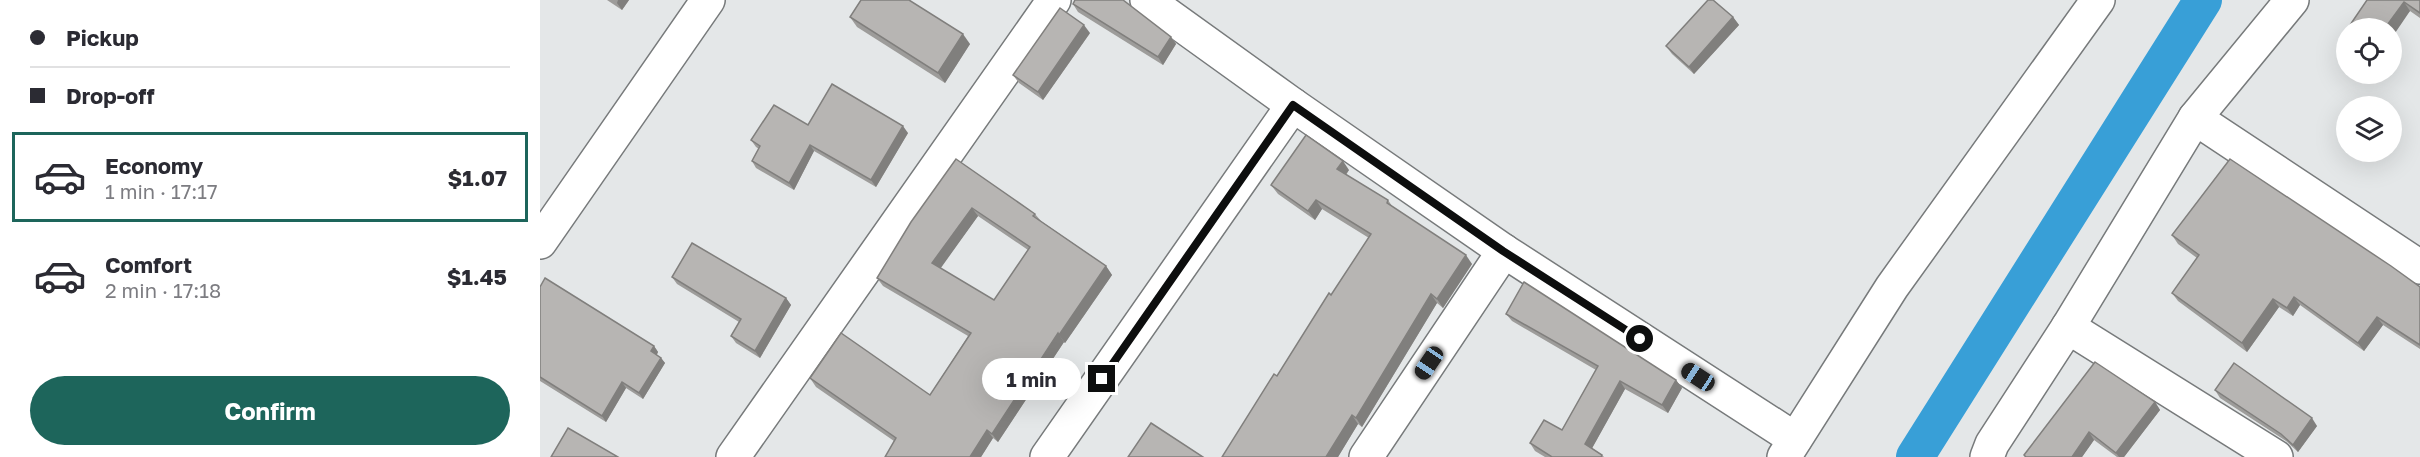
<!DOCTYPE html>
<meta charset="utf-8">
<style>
:root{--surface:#fff;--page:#f2f2f3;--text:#2b2b33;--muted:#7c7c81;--line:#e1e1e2;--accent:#1d655b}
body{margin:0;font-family:"Golos Text",sans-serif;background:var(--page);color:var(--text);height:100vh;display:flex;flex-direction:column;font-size:22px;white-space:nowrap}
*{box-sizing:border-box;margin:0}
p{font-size:20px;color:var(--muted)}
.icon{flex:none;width:33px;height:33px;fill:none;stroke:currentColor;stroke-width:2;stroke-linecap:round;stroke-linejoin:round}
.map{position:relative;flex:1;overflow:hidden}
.drawer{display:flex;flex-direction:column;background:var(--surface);width:540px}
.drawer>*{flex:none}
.top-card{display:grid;align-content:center;height:132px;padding:0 30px;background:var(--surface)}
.buttons{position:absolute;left:1796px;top:18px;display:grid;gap:12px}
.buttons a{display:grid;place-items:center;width:66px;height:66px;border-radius:50%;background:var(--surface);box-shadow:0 6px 24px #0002;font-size:30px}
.end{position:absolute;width:27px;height:27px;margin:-14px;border:8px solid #0d0e0e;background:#fff;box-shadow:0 0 0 3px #fff}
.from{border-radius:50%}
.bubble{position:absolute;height:42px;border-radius:21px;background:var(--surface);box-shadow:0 6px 24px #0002;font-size:20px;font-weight:700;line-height:42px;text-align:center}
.car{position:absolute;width:18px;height:36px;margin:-18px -9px;border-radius:8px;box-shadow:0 0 4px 2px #0007;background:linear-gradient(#222 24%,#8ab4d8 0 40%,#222 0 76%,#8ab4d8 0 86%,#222 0)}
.top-card b{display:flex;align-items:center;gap:21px;height:57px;font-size:22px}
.top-card b+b{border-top:2px solid var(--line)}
.top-card i{width:15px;height:15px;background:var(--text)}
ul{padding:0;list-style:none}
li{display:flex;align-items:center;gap:18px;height:90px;margin:0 12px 9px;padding:0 18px;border:3px solid transparent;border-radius:0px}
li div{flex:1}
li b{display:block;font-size:22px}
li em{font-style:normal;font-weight:700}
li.current{border-color:var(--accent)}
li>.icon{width:54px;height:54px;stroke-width:1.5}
.cta{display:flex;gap:12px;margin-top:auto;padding:12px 30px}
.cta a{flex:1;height:69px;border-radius:36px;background:var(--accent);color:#fff;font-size:24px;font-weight:700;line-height:69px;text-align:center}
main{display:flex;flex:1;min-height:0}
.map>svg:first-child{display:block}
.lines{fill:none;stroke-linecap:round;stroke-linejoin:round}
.canal{stroke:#389fd7;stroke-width:38}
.minor-casing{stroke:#777a7b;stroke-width:36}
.tertiary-casing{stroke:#777a7b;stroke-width:36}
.minor{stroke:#fff;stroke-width:33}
.tertiary{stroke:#fff;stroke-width:33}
.wall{fill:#9d9c9a;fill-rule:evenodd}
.shaded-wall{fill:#807f7d}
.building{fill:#b7b5b3;stroke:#807f7d;stroke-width:1.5;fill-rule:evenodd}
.route{stroke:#0d0e0e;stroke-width:8}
</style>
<main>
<section class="drawer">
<div class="top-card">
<b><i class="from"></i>Pickup</b>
<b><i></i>Drop-off</b>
</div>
<ul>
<li class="current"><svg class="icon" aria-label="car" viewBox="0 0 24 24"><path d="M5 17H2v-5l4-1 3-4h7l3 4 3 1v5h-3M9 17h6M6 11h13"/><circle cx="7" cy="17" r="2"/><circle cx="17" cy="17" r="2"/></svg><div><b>Economy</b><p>1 min · 17:17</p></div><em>$1.07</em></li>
<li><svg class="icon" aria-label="car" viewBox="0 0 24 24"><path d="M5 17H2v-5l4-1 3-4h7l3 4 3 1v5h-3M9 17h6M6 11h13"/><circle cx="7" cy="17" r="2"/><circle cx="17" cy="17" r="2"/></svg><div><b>Comfort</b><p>2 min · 17:18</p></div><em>$1.45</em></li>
</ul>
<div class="cta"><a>Confirm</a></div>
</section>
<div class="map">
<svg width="1880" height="457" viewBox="0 0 1880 457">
<rect width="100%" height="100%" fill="#e4e7e8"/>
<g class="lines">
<polyline class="canal" points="1375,457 1663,0"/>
<defs>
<g id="minor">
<polyline points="607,0 753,105 964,251 1255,439"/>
<polyline points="1655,118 1880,267"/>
<polyline points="0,242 168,0"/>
<polyline points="1528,327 1736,457"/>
<polyline points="193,457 514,0"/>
<polyline points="507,457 753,105"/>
<polyline points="826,457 964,251"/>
<polyline points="1447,457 1452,444 1528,327 1655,118 1752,0"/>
</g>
<polyline id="tertiary" points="1244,457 1352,287 1558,0"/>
</defs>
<use href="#minor" class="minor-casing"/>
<use href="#tertiary" class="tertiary-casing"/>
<use href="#minor" class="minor"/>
<use href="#tertiary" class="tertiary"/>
</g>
<g class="wall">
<polygon points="67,0 89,0 82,10"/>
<polygon points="1827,0 1880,0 1880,18 1870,11 1851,28 1812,28 1810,25"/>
<polygon points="533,4 631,37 636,44 623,65 538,12"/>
<polygon points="310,17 430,44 405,83 317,27"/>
<polygon points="1193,17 1199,25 1154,74 1132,54 1126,46"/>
<polygon points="550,33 503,100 479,83 473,75"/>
<polygon points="268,125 368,133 336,187 274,151 254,190 216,168 212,161 219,149 216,147 211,140"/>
<path d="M 416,159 L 495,214 L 501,221 L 566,266 L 572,275 L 525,343 L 524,342 L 458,442 L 453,438 L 441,457 L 345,457 L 354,441 L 276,387 L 270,378 L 390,395 L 428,336 L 343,286 L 337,278 ZM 438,216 L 488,250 L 454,300 L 400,268 Z"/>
<polygon points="809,170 806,175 848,200 852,206 932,264 903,308 897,303 822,427 818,424 798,457 682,457 737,376 829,238 782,209 775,220 738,194 731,185"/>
<polygon points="1632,235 1880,287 1880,349 1843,325 1824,351 1760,305 1753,316 1739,307 1707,352 1638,301 1632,293 1657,258 1638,244"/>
<polygon points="132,277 246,298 251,305 220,358 196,343 191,336 199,322 137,284"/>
<polygon points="0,287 114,346 118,352 117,355 121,358 125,363 103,399 86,388 66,422 0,381"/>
<polygon points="966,314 1136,380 1142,388 1128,413 1085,389 1052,448 1062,455 1064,457 1005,457 995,451 990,443 1022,430 1056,370 972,321"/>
<polygon points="1675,390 1777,426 1758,452 1746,441 1680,398"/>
<polygon points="1615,402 1620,410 1584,457 1577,457 1554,440 1542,457 1485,457 1484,455"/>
</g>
<g class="shaded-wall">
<polygon points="78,0 89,0 82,10 77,3"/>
<polygon points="1864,2 1870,11 1851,39 1851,28 1845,28"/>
<polygon points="1193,17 1199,25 1154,74 1149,67"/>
<polygon points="544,25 550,33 503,100 498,92"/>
<polygon points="423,34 430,44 405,83 398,73"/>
<polygon points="631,37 636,44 623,65 618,57"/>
<polygon points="363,126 368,133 336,187 331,180"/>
<polygon points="270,145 274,151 254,190 249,183"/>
<polygon points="803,161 809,170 803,178 797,169"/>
<polygon points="776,200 782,209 775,220 768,211"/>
<polygon points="432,208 438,216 398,272 392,263"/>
<polygon points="926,255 932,264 903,308 897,299"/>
<polygon points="566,266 572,275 525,343 519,335"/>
<polygon points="891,294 897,303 822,427 816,418"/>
<polygon points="1754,297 1760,305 1753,316 1747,308"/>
<polygon points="246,298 251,305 220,358 215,351"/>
<polygon points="1733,299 1739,307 1707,352 1702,343"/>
<polygon points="1837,317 1843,325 1824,351 1818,343"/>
<polygon points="518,333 524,342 458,442 452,434"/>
<polygon points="114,346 118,352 115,357 111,351"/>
<polygon points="121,358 125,363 103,399 99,393"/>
<polygon points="1136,380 1142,388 1128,413 1122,405"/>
<polygon points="1080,381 1085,389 1050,452 1045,444"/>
<polygon points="82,382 86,388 66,422 62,416"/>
<polygon points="1615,402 1620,410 1584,457 1579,457 1576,453"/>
<polygon points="812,415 818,424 798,457 786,457"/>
<polygon points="1772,418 1777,426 1758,452 1753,445"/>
<polygon points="447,430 453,438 441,457 430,457"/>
<polygon points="1549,432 1554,440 1542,457 1532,457"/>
</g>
<g class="building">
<polygon points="321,0 369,0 423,34 398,73 310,17"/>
<polygon points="535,0 583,0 631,37 618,57 533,4"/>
<polygon points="1168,0 1173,0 1193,17 1149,67 1126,46"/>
<polygon points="1827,0 1880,0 1880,13 1864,2 1845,28 1815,28 1810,25"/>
<polygon points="520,8 544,25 498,92 473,75"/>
<polygon points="292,84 363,126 331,180 270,145 249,183 212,161 220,146 211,140 234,105 268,125"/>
<polygon points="766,135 803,161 797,169 848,200 847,203 926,255 897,299 891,294 816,418 812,415 786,457 682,457 734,374 737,376 789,293 791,295 831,234 776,200 768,211 731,185"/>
<path d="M 416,159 L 495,214 L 493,216 L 566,266 L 519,335 L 518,333 L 452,434 L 447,430 L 430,457 L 345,457 L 356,438 L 270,378 L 301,333 L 390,395 L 431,333 L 337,278 L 371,222 ZM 432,208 L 490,247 L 454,300 L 392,263 Z"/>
<polygon points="1690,159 1851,266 1880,287 1880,345 1837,317 1818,343 1754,297 1747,308 1733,299 1702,343 1632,293 1659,255 1632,235"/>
<polygon points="152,243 246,298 215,351 191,336 201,319 132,277"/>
<polygon points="5,278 114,346 111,351 121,358 99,393 82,382 62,416 0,377 0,287"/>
<polygon points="984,282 1136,380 1122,405 1080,381 1045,444 1062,455 1061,457 1012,457 990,443 1004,420 1022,430 1058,366 966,314"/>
<polygon points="1555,362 1615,402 1576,453 1549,432 1532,457 1486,457 1484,455"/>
<polygon points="1694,363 1772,418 1753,445 1741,434 1675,390"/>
<polygon points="611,423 663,457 588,457"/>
<polygon points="28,428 78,457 11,457"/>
</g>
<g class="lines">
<polyline class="route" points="562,379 753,105 963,251 1100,339"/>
</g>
</svg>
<div class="buttons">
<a><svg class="icon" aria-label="locate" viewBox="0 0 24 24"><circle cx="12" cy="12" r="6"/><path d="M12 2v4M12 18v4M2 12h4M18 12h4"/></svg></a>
<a><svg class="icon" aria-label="layers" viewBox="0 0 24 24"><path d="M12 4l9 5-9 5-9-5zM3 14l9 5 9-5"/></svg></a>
</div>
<i class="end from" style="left:1100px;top:339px"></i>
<i class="end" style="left:562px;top:379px"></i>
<div class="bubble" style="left:442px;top:358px;width:99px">1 min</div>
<i class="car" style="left:889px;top:363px;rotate:214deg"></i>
<i class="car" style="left:1158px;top:377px;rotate:303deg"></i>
</div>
</main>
